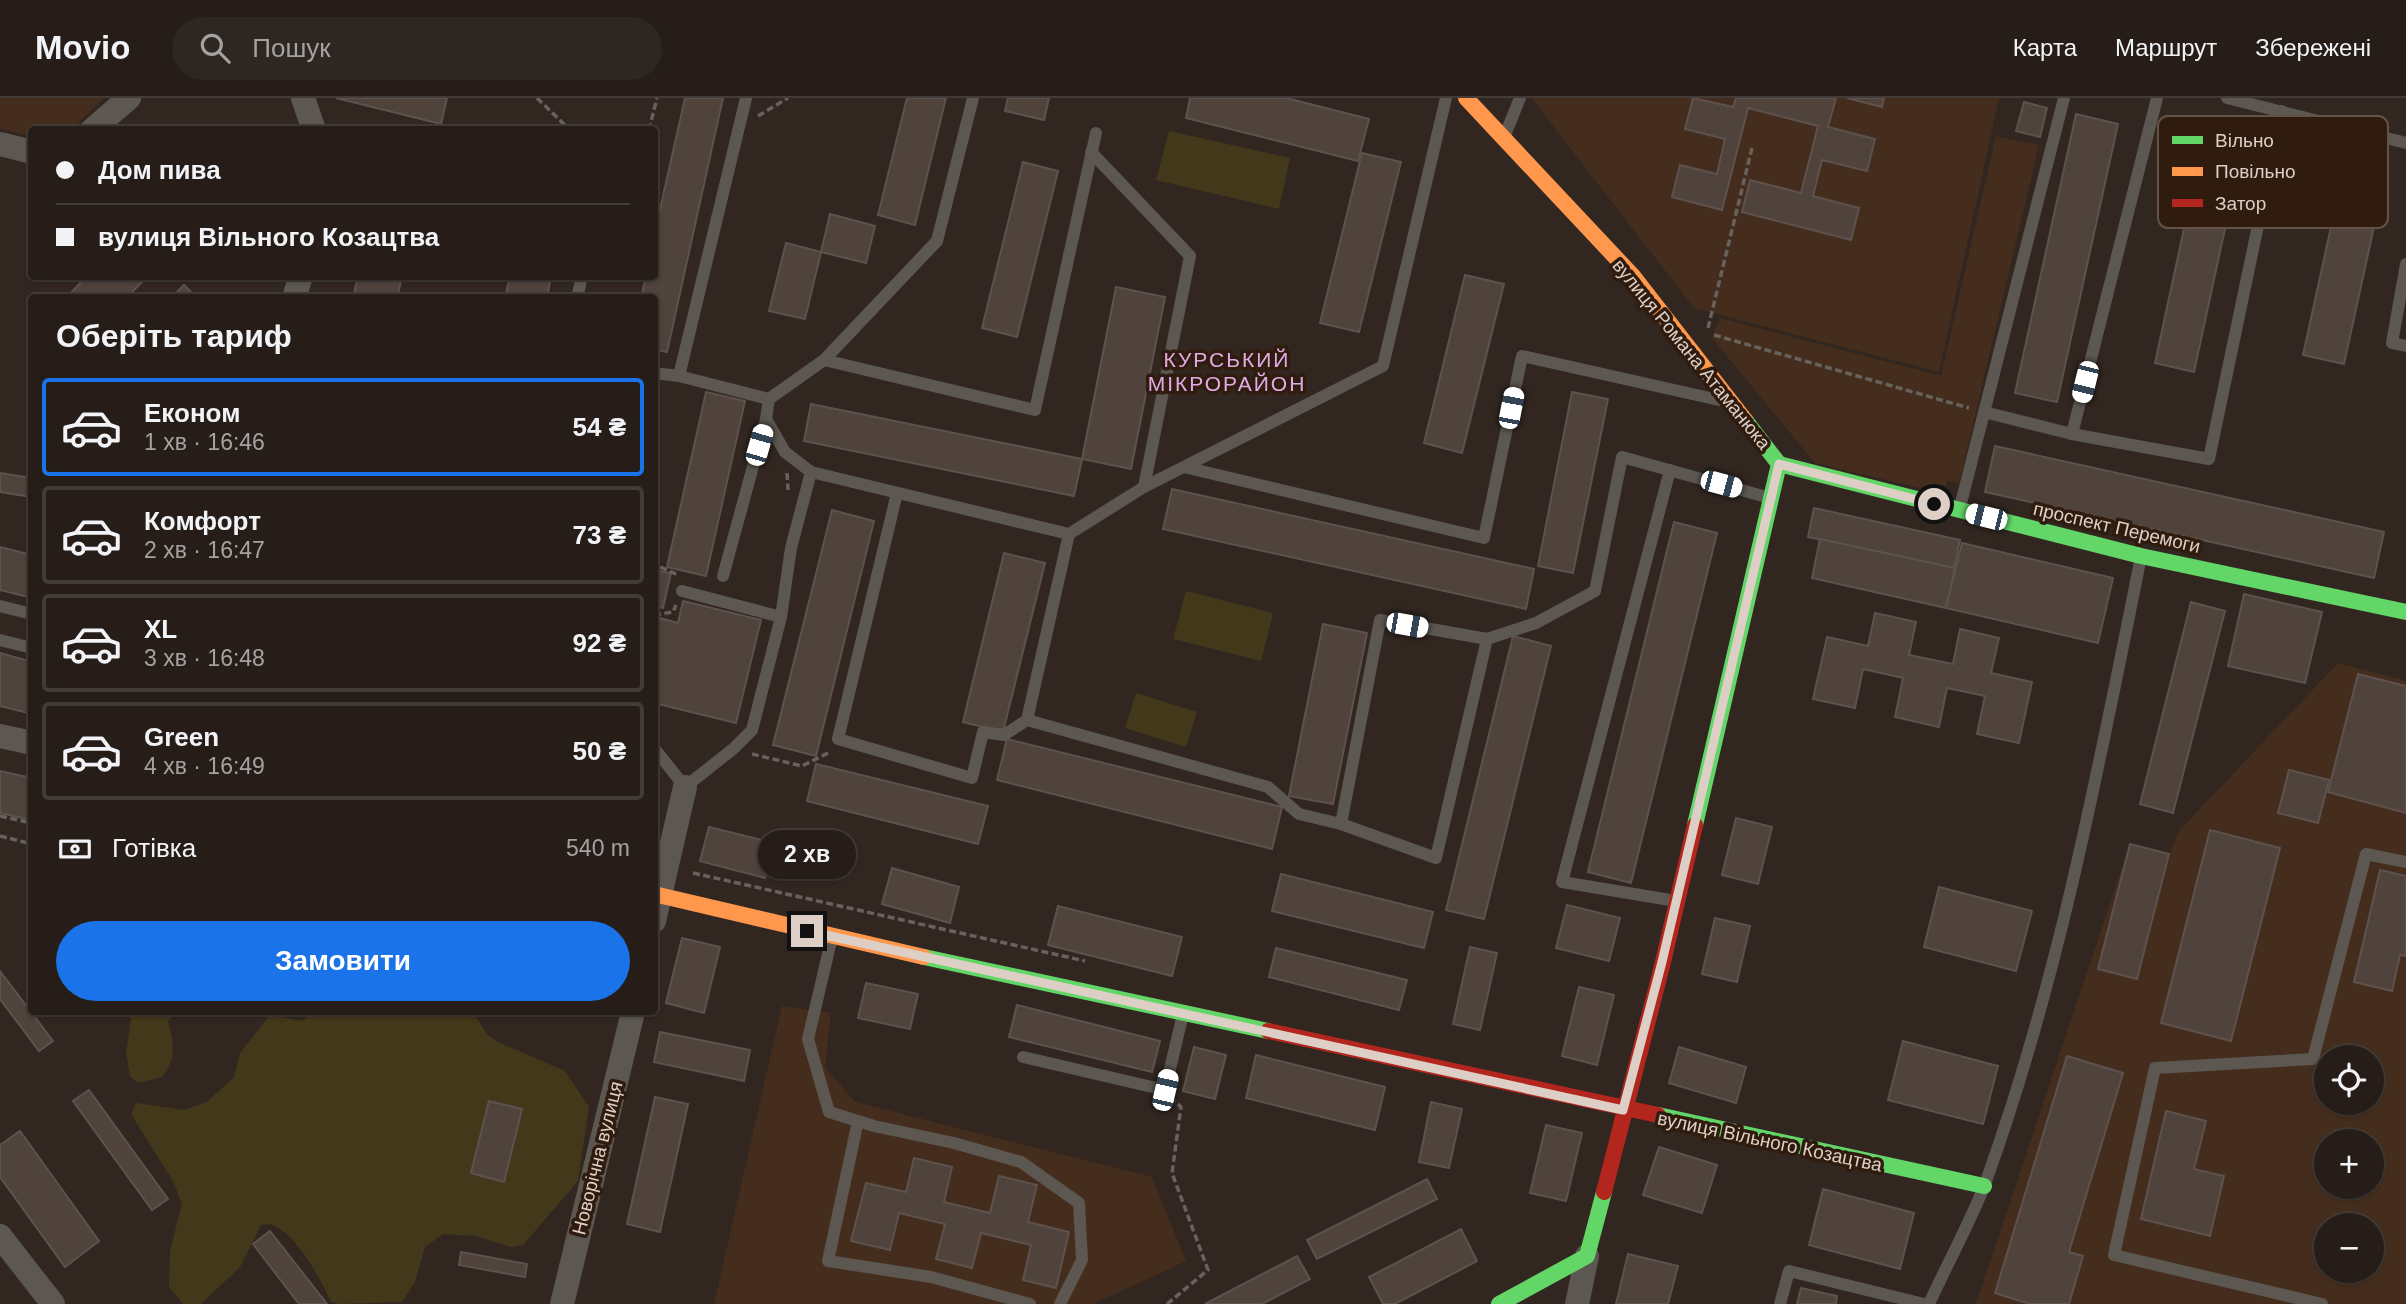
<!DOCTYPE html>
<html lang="uk">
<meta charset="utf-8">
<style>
:root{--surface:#261d18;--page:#2e2621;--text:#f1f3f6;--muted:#a4a2a2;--line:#423b37;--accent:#1a73e8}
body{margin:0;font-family:Helvetica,sans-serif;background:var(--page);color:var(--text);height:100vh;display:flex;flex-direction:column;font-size:26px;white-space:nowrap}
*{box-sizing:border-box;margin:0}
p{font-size:23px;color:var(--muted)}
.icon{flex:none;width:38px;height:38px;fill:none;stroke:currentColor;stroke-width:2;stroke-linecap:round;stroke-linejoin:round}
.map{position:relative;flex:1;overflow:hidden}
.panel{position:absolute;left:28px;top:196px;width:630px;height:721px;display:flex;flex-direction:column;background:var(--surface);border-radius:7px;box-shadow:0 2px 5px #0004,0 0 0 2px var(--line)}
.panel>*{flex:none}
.hud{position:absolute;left:28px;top:28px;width:630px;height:154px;border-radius:7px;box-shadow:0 2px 5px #0004,0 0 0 2px var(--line);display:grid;align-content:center;height:154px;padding:0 28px;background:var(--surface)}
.buttons{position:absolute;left:2314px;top:947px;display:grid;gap:14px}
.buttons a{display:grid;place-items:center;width:70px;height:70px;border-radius:50%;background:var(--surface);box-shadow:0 2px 5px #0004,0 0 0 2px var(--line);font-size:35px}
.end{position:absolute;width:32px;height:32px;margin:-16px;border:9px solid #ddcfc6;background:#111;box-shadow:0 0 0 4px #111}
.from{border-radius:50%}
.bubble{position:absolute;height:49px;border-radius:24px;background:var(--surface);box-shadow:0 2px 5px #0004,0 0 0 2px var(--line);font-size:23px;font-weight:700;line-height:49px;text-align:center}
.car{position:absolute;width:21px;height:42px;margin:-21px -10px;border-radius:9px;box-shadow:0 0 5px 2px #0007;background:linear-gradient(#fff 24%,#345 0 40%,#fff 0 76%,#345 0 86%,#fff 0)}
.hud b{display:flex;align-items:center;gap:24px;height:66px;font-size:26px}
.hud b+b{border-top:2px solid var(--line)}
.hud i{width:18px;height:18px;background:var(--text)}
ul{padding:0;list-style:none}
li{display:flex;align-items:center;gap:21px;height:98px;margin:0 14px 10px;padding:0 14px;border:4px solid var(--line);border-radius:7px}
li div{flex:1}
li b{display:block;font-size:26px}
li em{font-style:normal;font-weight:700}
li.selected{border-color:var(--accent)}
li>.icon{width:63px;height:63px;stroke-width:1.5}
h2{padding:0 28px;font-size:32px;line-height:84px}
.pay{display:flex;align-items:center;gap:18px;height:77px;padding:0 28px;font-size:26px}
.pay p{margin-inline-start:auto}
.button{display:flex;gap:14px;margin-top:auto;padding:14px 28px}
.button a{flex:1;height:80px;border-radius:42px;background:var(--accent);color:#fff;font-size:28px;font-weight:700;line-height:80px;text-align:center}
header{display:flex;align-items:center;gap:42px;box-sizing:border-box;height:98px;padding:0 35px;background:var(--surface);border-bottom:2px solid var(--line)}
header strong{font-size:33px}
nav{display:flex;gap:38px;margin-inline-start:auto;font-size:24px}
.search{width:490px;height:63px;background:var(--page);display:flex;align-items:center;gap:18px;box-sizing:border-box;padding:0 24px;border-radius:38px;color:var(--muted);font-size:26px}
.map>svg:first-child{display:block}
.built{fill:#452d1d;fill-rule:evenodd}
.green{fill:#44381a}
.building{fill:#4f433c;stroke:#5d524e;stroke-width:2}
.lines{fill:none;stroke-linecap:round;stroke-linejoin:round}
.path{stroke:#68625c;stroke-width:3.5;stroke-dasharray:7 3.5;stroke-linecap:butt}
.lane{stroke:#5c5751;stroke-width:12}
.street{stroke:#5c5751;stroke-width:24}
.fast{stroke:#63d668;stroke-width:16}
.slow{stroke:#ff974d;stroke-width:16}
.jam{stroke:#b3261e;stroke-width:16}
.route{stroke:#ddcfc6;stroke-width:9}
.labels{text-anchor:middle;stroke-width:7;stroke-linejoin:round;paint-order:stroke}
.street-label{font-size:19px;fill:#ddcfc6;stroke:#301c0f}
.neighbourhood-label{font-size:21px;letter-spacing:2px;fill:#e0abe5;stroke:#301c0f}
.key{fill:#301c0f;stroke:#645246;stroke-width:2}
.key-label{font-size:19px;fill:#ddcfc6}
</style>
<header>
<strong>Movio</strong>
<div class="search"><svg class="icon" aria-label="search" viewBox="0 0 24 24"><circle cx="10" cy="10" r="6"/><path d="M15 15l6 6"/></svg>Пошук</div>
<nav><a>Карта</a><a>Маршрут</a><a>Збережені</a></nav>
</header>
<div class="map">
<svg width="2406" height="1206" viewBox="0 0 2406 1206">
<rect width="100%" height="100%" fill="#322720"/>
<g class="built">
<polygon points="0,0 104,0 72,31 32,32 31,39 0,30"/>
<polygon points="1534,0 1999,0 1939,274 1694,210 1533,2"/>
<polygon points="1996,38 2039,47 1959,385 1947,383 1945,396 1815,365 1712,240 1720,220 1941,278"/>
<path d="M 2338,565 L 2406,583 L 2406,1206 L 1976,1206 L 2130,746 L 2169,756 L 2180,732 ZM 2326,959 L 2371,959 L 2371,1004 L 2326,1004 ZM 2326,1043 L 2371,1043 L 2371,1088 L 2326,1088 ZM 2326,1127 L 2371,1127 L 2371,1172 L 2326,1172 Z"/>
<polygon points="782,908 831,915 825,969 855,1004 1152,1079 1186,1163 1093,1206 714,1206"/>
</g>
<g class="green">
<polygon points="1169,33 1290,60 1279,111 1156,82"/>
<polygon points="1186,493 1273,515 1261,563 1173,541"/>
<polygon points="1136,595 1197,614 1186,649 1125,630"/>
<path d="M 132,914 L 174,914 L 168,924 C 174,946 177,960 162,979 L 138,985 L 130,978 L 126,954 Z"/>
<path d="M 315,914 L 468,914 L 473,915 L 487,936 L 498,944 L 565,973 L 589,1009 L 578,1083 L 523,1147 L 511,1149 L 476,1138 L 443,1136 L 425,1149 L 415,1184 L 402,1204 L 339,1206 L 331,1204 C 321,1182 296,1135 272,1127 C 269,1126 265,1127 261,1127 L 240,1169 L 201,1206 L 183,1206 L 169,1189 L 170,1153 L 182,1106 L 173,1083 L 131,1016 L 136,1005 L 184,1012 L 207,1004 L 234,979 L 240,955 L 270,917 L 302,923 Z"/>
</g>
<g class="building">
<polygon points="336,0 447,0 441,26"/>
<polygon points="685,0 723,0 667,254 654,251 654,200 641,200 646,178 654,178 654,138"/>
<polygon points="907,0 946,0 915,127 878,117"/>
<polygon points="1008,0 1049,0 1044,22 1005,13"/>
<polygon points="1190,0 1286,0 1369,21 1358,63 1186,20"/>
<polygon points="1693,0 1733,9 1736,0 1836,0 1828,29 1875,41 1867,73 1822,62 1813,98 1859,110 1851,142 1742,114 1750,82 1801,95 1818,28 1748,10 1722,112 1672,99 1680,67 1717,76 1725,41 1685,31"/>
<polygon points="1847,0 1884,0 1882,9"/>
<polygon points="2024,4 2047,10 2040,39 2016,33"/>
<polygon points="2076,16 2118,26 2057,304 2015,295"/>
<polygon points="2203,43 2242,52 2194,274 2155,265"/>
<polygon points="1362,55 1401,64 1359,234 1320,225"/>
<polygon points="1023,64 1058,73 1017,239 982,230"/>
<polygon points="2343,74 2384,83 2344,266 2303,257"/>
<polygon points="830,116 875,128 866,165 821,154"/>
<polygon points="786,145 821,154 805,221 769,213"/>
<polygon points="1465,177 1504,186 1462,355 1424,345"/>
<polygon points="87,178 136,178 142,184 126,200 66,200"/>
<polygon points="358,178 402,178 397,200 353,200"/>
<polygon points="510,178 551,178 547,200 505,200"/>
<polygon points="184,187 197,200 171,200"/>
<polygon points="1116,189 1165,199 1131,371 1082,361"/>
<polygon points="706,294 745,303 706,478 667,469"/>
<polygon points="1572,294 1608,301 1573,475 1538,468"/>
<polygon points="811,306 1082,361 1074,398 804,343"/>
<polygon points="1995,348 2384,434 2374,480 1985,394"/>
<polygon points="0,375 32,380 32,399 0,394"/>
<polygon points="1172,391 1534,471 1526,511 1163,431"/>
<polygon points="1814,410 1960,442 1954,470 1808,439"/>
<polygon points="832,412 874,423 816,658 773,647"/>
<polygon points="1674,424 1717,435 1631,785 1588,774"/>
<polygon points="1820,441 1955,470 1946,510 1812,480"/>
<polygon points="1962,445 2113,480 2098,545 1946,510"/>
<polygon points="0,449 32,457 32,500 0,492"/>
<polygon points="1004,455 1045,465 1003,634 963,624"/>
<polygon points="654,472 671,475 663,510 654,508"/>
<polygon points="2244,496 2322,514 2305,585 2228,568"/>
<polygon points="683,503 761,522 736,625 654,605 654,544 660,520 678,525"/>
<polygon points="2191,504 2225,513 2173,715 2140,706"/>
<polygon points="1875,515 1916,524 1909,557 1953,566 1960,531 1999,540 1991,575 2032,584 2019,645 1977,636 1985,598 1947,590 1939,629 1895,619 1903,580 1863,571 1855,610 1813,601 1827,539 1868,548"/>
<polygon points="1323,526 1367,535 1333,706 1289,698"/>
<polygon points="1513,538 1551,548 1484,821 1446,812"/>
<polygon points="0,555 32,564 32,616 0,608"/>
<polygon points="2358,576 2406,588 2406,715 2328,694"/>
<polygon points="1007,641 1282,709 1272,751 997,682"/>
<polygon points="816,666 988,708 978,746 807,703"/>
<polygon points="2289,672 2329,682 2318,725 2278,715"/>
<polygon points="0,673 32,680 32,722 0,715"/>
<polygon points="1736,720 1772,729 1758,786 1722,777"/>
<polygon points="709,729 774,745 765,780 700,763"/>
<polygon points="2210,732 2280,750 2231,943 2161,925"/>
<polygon points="2130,746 2169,756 2137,881 2098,871"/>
<polygon points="892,770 959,789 950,825 882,806"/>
<polygon points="2380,772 2406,778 2406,858 2400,857 2392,893 2354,884"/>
<polygon points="1281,776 1433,814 1424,850 1272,813"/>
<polygon points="1939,789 2032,813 2016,873 1924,849"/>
<polygon points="1567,807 1620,820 1609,863 1556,850"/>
<polygon points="1058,808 1182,839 1172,878 1048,847"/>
<polygon points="1715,820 1750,828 1737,884 1702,876"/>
<polygon points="682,840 720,849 704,915 666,905"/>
<polygon points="1470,849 1497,855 1480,932 1453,926"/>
<polygon points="1276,850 1407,882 1399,912 1269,879"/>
<polygon points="0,873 53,943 39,953 0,901"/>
<polygon points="866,885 918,896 910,931 858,920"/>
<polygon points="1579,889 1614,897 1597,967 1562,958"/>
<polygon points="1017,907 1160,943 1152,974 1009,939"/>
<polygon points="660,934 750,952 744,983 654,964"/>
<polygon points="1903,943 1998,968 1983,1026 1888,1002"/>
<polygon points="1194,949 1226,957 1215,1001 1183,993"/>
<polygon points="1679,949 1746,969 1736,1005 1669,985"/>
<polygon points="1256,957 1385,989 1375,1032 1246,1000"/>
<polygon points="2067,958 2123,975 2069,1154 2083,1158 2069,1206 2030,1206 1995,1195"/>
<polygon points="89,992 168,1101 152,1112 73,1003"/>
<polygon points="655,999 688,1006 660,1134 627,1126"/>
<polygon points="489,1003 522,1011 504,1084 471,1075"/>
<polygon points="1431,1004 1462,1011 1449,1070 1419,1064"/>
<polygon points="2166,1013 2206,1023 2194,1071 2224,1078 2210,1138 2141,1121"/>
<polygon points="1546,1027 1582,1035 1566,1103 1530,1095"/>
<polygon points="20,1033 99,1143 65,1169 0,1079 0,1047"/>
<polygon points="1659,1049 1717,1067 1702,1115 1643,1097"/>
<polygon points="914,1060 952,1069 944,1104 990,1115 999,1078 1037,1087 1028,1124 1069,1134 1056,1190 1023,1182 1031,1147 981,1135 972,1170 936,1161 945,1126 899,1115 890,1152 851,1143 866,1085 906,1094"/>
<polygon points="1427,1081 1437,1101 1317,1161 1307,1142"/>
<polygon points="1823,1091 1914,1115 1900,1171 1809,1147"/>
<polygon points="1461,1131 1477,1163 1395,1206 1383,1206 1369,1179"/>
<polygon points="270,1133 327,1206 299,1206 253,1146"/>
<polygon points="461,1154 527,1166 525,1179 459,1167"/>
<polygon points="1628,1156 1678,1168 1668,1206 1616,1206"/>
<polygon points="1297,1158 1310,1181 1262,1206 1205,1206"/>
<polygon points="1801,1190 1837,1198 1836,1206 1797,1206"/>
</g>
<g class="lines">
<g class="path">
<polyline points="537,0 570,32"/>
<polyline points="758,18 788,0"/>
<polyline points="649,32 657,0"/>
<polyline points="1708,230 1752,50"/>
<polyline points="1714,237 1969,310"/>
<polyline points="787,375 788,392"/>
<polyline points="654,461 658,468 678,477"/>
<polyline points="654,517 673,514 676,507"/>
<polyline points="752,656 802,668 830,654"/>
<polyline points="0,718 32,725"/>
<polyline points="0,738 32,746"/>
<polyline points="693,775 1085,863"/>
<polyline points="1167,1206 1208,1172 1172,1075 1181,1009 1175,1003"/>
</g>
<g class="lane">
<polyline points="2227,0 2406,45"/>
<polyline points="1505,37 1520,0"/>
<polyline points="2406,166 2392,245 2406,248"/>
<polyline points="577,200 582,178"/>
<polyline points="824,262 1035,312 1096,35"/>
<polyline points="654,275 679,278 769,301"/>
<polyline points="679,278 746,0"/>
<polyline points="1984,314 2072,336 2157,0"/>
<polyline points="2072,336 2209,361 2282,13"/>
<polyline points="1184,369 1484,440 1522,258 1719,302"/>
<polyline points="1670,372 1562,784 1676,803"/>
<polyline points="811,374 1069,436 1144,389 1190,158 1091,54"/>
<polyline points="1144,389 1383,268 1446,0"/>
<polyline points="897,395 838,641 972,680 983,634 1004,637 1027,622 1069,436"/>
<polyline points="1960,409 2064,0"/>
<polyline points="723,478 766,321"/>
<polyline points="682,493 781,519"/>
<polyline points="0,508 32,516"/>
<polyline points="0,542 32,550"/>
<polyline points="1027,622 1268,689 1299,716 1341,726 1380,522 1487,541 1536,525 1595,493 1622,359 1770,400"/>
<polyline points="654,650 685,689 733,651 752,632 781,519 791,450 811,374 785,354 766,321 769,301 824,262 937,143 973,0"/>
<polyline points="1341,726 1436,760 1487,541"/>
<polyline points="832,839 808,941 829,1014 874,1028 954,1045 1021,1064 1079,1105 1082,1162 1060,1206"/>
<polyline points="1023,959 1165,992 1183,916"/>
<polyline points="858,1023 828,1163 931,1179 1030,1206"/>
<polyline points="1780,1206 1789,1173 1924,1206"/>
<path d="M 1929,1206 C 1947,1166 1969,1127 1985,1086 C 2059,882 2098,671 2141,459"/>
<polyline points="2322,1206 2114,1157 2155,970 2313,961 2366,756 2406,764"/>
</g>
<g class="street">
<polyline points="303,0 314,32"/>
<polyline points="92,32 129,0"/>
<polyline points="0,46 32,54"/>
<polyline points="294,200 301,178"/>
<polyline points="0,638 32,645"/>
<polyline points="654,823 685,689"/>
<polyline points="0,1138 53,1206"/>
<polyline points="562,1206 633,914"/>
<polyline points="1577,1206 1587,1158"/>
</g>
<g class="fast">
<polyline points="1779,366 2141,458 2406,514"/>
<polyline points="1695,727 1779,366 1745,322"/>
<polyline points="924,859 1268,933"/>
<polyline points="1658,1017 1984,1088"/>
<polyline points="1499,1206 1587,1158 1604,1094"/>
</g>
<g class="slow">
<polyline points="1466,0 1633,178 1745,322"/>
<polyline points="654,796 924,859"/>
</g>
<g class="jam">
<polyline points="1268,933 1658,1017"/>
<polyline points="1604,1094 1663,864 1695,727"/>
</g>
</g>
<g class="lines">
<polyline class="route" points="807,833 1623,1012 1662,864 1779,366 1934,406"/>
</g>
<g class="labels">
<g class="street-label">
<text transform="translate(1692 256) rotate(51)" y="7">вулиця Романа Атаманюка</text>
<text transform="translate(2117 429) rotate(13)" y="7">проспект Перемоги</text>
<text transform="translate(1770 1043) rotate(12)" y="7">вулиця Вільного Козацтва</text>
<text transform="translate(597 1060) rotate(-76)" y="7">Новорічна вулиця</text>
</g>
<g class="neighbourhood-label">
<text x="1227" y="269">КУРСЬКИЙ<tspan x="1227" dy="24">МІКРОРАЙОН</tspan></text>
</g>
</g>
<rect x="2158" y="18" width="230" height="112" rx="10" class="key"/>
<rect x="2172" y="38" width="31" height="8" fill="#63d668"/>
<rect x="2172" y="69" width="31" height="9" fill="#ff974d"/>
<rect x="2172" y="101" width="31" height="8" fill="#b3261e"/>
<g class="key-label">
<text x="2215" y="49">Вільно</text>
<text x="2215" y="80">Повільно</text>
<text x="2215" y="112">Затор</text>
</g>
</svg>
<div class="buttons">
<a><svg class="icon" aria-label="locate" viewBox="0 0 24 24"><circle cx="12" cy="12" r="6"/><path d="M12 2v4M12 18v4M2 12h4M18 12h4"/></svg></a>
<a>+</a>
<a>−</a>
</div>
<i class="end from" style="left:1934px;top:406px"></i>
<i class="end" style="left:807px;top:833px"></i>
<div class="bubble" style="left:758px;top:732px;width:98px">2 хв</div>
<i class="car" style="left:2085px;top:284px;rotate:194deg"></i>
<i class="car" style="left:1511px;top:310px;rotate:11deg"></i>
<i class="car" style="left:759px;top:347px;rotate:16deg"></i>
<i class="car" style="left:1721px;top:386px;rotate:105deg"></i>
<i class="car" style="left:1986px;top:419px;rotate:284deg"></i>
<i class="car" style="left:1407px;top:527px;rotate:100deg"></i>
<i class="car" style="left:1165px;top:992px;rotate:13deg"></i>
<div class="hud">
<b><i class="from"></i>Дом пива</b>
<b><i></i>вулиця Вільного Козацтва</b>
</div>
<section class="panel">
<h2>Оберіть тариф</h2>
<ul>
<li class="selected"><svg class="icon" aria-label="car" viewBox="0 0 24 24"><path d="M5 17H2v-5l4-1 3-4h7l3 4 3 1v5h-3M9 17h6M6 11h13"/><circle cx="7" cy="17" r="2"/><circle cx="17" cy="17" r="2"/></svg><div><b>Економ</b><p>1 хв · 16:46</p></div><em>54 ₴</em></li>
<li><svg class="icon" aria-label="car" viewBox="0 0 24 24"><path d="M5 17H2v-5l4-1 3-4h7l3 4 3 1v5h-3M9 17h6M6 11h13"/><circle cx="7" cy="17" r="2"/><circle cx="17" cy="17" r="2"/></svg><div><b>Комфорт</b><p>2 хв · 16:47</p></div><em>73 ₴</em></li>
<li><svg class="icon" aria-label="car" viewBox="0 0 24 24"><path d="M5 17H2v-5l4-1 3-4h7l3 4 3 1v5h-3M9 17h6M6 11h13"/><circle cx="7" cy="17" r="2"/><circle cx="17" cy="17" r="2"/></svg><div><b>XL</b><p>3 хв · 16:48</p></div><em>92 ₴</em></li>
<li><svg class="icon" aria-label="car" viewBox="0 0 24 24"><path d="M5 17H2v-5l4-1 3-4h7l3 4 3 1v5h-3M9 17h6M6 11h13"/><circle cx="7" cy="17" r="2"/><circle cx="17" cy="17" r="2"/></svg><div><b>Green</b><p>4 хв · 16:49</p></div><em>50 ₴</em></li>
</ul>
<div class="pay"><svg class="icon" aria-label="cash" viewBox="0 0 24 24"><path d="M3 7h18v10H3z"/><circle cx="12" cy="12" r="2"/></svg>Готівка<p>540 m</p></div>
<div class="button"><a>Замовити</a></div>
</section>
</div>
